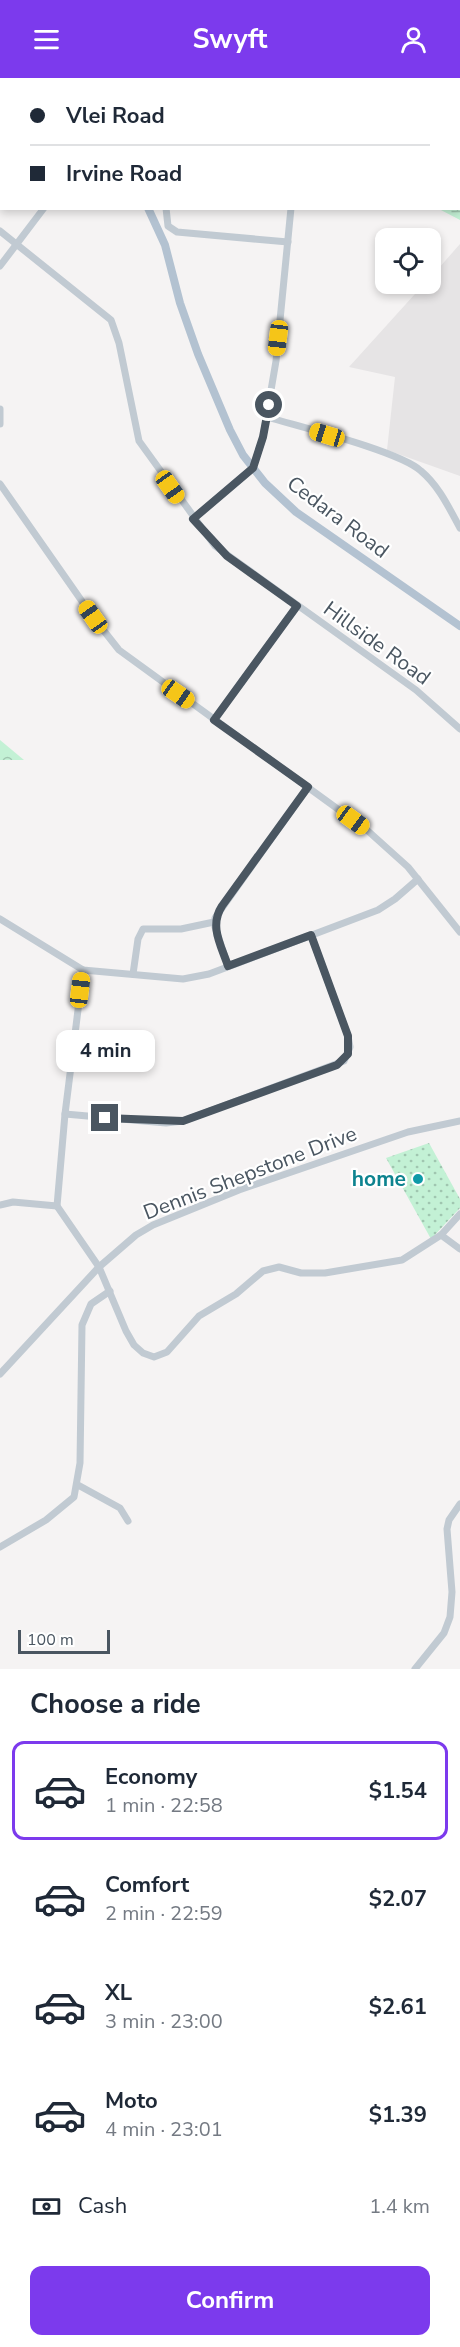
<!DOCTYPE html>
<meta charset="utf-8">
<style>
:root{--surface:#fff;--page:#f2f2f3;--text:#1f2937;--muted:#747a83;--line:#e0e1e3;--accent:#7c3aed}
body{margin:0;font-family:"Nunito Sans",sans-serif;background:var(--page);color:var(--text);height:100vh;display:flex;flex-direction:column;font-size:22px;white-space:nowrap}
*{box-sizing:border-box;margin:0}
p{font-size:20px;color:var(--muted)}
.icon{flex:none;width:33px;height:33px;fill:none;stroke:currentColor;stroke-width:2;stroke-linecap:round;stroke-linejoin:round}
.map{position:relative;height:1591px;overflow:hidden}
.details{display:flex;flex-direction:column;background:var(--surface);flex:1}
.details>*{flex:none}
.banner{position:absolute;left:0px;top:0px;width:460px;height:132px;box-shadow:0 3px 9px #0003;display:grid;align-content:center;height:132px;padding:0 30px;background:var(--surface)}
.tools{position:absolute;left:375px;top:150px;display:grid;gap:12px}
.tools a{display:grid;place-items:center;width:66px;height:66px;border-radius:12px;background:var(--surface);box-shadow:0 3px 9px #0003;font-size:30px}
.scale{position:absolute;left:18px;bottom:15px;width:92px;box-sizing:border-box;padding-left:6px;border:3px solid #4a5661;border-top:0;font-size:16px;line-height:21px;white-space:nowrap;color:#4a5661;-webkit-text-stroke:4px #fff;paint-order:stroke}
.end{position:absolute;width:27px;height:27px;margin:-14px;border:8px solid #4a5661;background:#fff;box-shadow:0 0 0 3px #fff}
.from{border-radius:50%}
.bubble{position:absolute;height:42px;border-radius:12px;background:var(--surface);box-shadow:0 3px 9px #0003;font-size:20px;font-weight:700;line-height:42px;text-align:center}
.car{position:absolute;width:18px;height:36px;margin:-18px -9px;border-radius:8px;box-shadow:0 0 4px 2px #0007;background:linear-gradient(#f5c518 24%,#345 0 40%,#f5c518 0 76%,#345 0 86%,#f5c518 0)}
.banner b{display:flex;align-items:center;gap:21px;height:57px;font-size:22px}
.banner b+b{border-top:2px solid var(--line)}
.banner i{width:15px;height:15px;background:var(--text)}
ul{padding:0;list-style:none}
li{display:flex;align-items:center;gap:18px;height:99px;margin:0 12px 9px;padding:0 18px;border:3px solid transparent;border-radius:12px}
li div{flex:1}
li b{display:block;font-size:22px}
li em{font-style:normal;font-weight:700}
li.active{border-color:var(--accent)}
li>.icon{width:54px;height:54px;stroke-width:1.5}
h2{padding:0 30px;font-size:27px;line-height:72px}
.pay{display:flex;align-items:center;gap:15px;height:66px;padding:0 30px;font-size:22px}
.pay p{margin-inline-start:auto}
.primary-button{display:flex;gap:12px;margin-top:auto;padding:12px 30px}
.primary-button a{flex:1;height:69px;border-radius:12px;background:var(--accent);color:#fff;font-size:24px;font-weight:700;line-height:69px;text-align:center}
header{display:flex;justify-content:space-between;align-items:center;height:78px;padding:0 30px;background:var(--accent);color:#fff;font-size:27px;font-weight:700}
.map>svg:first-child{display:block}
.education{fill:#e6e4e5}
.grass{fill:url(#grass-dots)}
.forest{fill:url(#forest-crowns)}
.wetland{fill:url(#wetland-marsh)}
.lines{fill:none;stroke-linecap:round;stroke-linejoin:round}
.minor{stroke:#c1cad2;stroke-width:7}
.major{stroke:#b3c2d1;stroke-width:8}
.route{stroke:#4a5661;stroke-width:8}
.culture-dot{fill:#0f9aa8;stroke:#fff;stroke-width:2}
.labels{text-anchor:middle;stroke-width:4.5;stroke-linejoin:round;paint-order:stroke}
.street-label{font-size:21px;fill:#4a5661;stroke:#fff}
.culture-label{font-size:21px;font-weight:bold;fill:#0d838f;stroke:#fff;text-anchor:end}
</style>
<header><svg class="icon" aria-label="menu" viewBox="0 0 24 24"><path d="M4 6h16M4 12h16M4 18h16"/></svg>Swyft<svg class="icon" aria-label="person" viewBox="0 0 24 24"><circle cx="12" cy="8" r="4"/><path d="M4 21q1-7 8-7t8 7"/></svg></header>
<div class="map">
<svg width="460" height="1591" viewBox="0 0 460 1591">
<defs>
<pattern id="grass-dots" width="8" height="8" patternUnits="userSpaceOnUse" patternTransform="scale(1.5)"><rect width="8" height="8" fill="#c3f1d5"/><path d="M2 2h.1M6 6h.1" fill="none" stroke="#a0c6b0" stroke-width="1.8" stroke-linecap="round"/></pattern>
<pattern id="forest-crowns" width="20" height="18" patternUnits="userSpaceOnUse" patternTransform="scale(1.5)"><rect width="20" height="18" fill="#c3f1d5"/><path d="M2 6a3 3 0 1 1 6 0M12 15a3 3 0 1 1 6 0" fill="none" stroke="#a0c6b0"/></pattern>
<pattern id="wetland-marsh" width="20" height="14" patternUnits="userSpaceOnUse" patternTransform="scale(1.5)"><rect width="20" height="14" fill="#c3f1d5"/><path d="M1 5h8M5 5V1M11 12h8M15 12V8" fill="none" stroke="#a0c6b0"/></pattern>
</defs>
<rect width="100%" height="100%" fill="#f5f3f3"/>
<polygon class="education" points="460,166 460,398 387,372 395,299 349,289 424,206 430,206 431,199"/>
<polygon class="grass" points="429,1065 460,1121 460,1130 431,1161 386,1080"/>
<polygon class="forest" points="0,662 24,682 0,682"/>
<polygon class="wetland" points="401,0 460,0 460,142 439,131 459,130 459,2"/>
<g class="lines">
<g class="minor">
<polyline points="17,2 18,0"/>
<polyline points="174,2 174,0"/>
<polyline points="299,2 299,0"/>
<polyline points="166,130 168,148 177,154 288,164"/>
<polyline points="0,153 111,242 119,265 139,363 215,468 416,612 460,651"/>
<polyline points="0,188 44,130"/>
<polyline points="0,331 0,346"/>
<path d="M 267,339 C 300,349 399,373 421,393 C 439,408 449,430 460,450"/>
<polyline points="0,406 93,539 119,572 368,753 408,789 460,854"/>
<polyline points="193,441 253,390 263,359 276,283 291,130"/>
<polyline points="214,642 297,528"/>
<polyline points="0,841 83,892 183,901 209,896 378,832 395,821 418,801"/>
<polyline points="228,888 215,849 215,840 308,709"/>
<polyline points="83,892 65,1036 57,1128 99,1189 126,1253 134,1267 143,1275 154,1279 167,1274 199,1238 236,1216 263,1193 279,1189 301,1195 325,1195 402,1182 441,1157 460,1136"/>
<polyline points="133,896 138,861 143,851 181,851 214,844"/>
<polyline points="65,1036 166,1045 183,1043 344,983 350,969 348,958 311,857"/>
<polyline points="0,1127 13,1124 57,1128"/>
<polyline points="441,1157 460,1171"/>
<polyline points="0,1296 99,1189 136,1157 153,1147 239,1112 408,1054 460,1043"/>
<polyline points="78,1407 120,1430 128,1443"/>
<polyline points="0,1469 46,1442 74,1419 80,1385 82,1247 91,1226 110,1213"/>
<polyline points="415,1591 444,1555 450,1539 452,1514 447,1451 449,1442 460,1426"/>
</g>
<g class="major">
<polyline points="7,0 8,2"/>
<polyline points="148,130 165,167 180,225 198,276 230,352 243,377 265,405 296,434 460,548"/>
</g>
</g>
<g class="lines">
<path class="route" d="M 105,1040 L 183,1043 L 337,987 L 348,976 L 348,958 L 311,857 L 228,888 C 221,867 209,848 222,828 L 308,709 L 214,642 L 297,528 L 227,478 L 193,441 L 253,390 L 263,359 L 269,327"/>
</g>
<circle class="culture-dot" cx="418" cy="1101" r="6"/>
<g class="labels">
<g class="street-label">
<text transform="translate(338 439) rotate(37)" y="7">Cedara Road</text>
<text transform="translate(377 565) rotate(36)" y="7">Hillside Road</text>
<text transform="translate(250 1095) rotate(-21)" y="7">Dennis Shepstone Drive</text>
</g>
<g class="culture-label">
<text x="406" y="1108">home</text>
</g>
</g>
</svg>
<div class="tools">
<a><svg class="icon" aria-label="locate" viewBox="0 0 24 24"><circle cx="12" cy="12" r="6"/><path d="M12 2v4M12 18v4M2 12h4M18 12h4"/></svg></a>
</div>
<div class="scale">100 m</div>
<i class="end from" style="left:269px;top:327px"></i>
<i class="end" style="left:105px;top:1040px"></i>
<div class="bubble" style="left:56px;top:952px;width:99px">4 min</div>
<i class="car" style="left:278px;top:260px;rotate:187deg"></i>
<i class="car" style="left:327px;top:357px;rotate:287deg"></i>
<i class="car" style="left:170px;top:409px;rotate:145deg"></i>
<i class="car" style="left:93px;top:539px;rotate:325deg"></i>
<i class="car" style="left:178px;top:616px;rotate:125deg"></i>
<i class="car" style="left:353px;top:742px;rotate:126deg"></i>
<i class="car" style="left:80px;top:912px;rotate:7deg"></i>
<div class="banner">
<b><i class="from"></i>Vlei Road</b>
<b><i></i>Irvine Road</b>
</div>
</div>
<section class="details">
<h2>Choose a ride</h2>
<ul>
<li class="active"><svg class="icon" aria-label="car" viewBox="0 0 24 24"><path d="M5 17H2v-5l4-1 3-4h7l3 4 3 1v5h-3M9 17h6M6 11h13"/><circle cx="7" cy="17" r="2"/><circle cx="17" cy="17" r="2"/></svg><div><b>Economy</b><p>1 min · 22:58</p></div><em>$1.54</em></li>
<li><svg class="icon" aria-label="car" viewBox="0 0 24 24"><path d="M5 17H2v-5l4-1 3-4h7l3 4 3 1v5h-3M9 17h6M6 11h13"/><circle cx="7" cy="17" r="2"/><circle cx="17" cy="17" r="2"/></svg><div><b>Comfort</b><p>2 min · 22:59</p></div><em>$2.07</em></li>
<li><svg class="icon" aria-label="car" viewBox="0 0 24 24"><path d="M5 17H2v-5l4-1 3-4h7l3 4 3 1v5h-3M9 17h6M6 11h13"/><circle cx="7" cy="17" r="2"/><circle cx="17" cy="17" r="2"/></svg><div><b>XL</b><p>3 min · 23:00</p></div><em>$2.61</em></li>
<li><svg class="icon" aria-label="car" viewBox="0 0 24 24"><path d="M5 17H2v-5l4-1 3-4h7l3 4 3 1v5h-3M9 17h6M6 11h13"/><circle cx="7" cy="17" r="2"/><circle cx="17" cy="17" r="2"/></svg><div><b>Moto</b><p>4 min · 23:01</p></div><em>$1.39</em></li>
</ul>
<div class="pay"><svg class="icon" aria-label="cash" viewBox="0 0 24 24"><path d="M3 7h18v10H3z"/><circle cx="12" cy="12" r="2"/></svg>Cash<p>1.4 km</p></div>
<div class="primary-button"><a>Confirm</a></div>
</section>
